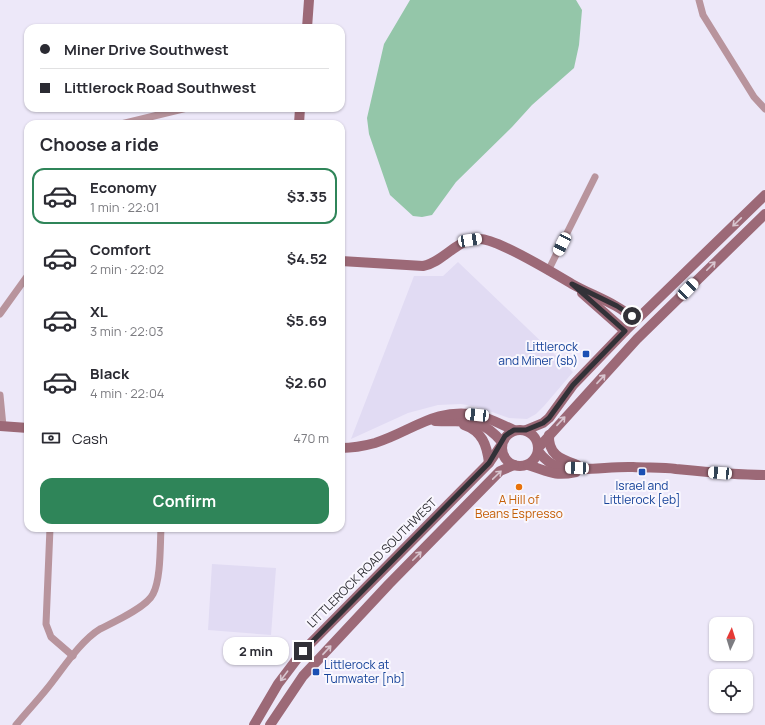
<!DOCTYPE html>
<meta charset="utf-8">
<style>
:root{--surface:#fff;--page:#f7f7f7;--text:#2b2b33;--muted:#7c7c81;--line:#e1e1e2;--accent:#2f8559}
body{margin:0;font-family:Manrope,sans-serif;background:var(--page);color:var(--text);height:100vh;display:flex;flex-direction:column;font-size:15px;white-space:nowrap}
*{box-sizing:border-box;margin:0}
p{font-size:13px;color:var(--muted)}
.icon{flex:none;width:22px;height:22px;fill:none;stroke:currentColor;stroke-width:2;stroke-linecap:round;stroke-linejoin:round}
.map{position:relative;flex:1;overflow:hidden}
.side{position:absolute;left:24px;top:120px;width:321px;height:412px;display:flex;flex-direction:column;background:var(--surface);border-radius:12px;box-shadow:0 1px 3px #0004}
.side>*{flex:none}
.guide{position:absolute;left:24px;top:24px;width:321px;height:88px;border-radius:12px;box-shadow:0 1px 3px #0004;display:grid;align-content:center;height:88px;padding:0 16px;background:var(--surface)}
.needle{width:26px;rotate:4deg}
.tools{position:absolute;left:709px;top:617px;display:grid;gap:8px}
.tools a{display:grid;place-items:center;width:44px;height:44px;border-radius:8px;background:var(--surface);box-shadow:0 1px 3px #0004;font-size:20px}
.end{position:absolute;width:18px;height:18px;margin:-9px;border:5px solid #323137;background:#fff;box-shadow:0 0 0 2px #fff}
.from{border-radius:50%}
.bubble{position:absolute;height:28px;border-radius:12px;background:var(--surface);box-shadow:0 1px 3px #0004;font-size:13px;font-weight:700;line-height:28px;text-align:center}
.car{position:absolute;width:12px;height:24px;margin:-12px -6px;border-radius:5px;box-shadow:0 0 3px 1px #0007;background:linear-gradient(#fff 24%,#345 0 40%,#fff 0 76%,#345 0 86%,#fff 0)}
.guide b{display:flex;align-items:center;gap:14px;height:38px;font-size:15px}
.guide b+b{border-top:1px solid var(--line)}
.guide i{width:10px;height:10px;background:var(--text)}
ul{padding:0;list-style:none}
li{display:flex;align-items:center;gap:12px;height:56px;margin:0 8px 6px;padding:0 8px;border:2px solid transparent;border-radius:12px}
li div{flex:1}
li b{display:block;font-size:15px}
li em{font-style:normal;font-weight:700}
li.current{border-color:var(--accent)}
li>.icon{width:36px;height:36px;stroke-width:1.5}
h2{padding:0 16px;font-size:18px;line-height:48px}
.pay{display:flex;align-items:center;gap:10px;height:44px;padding:0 16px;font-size:15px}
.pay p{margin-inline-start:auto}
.action{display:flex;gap:8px;margin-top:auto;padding:8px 16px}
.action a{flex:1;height:46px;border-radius:12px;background:var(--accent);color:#fff;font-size:16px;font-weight:700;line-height:46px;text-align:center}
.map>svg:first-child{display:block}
.built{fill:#e1dbf3}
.green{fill:#94c6a9}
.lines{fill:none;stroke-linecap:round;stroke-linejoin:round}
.street{stroke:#b8949d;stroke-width:7}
.secondary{stroke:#9c6977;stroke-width:10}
.oneway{stroke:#d8c5cf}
.route{stroke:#323137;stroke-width:5}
.transit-dot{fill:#1a4fb4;stroke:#f9f7fe;stroke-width:1.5}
.food-dot{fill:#e8710a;stroke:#f9f7fe;stroke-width:1.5}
.labels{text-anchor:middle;stroke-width:4;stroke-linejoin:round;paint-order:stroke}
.transit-label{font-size:12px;fill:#164399;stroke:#f9f7fe;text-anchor:end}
.food-label{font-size:12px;fill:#c56008;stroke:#f9f7fe}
.street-label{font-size:12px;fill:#323137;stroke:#f9f7fe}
</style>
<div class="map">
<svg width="765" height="725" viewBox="0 0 765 725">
<rect width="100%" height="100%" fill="#ede8f9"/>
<g class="built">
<polygon points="458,262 573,372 544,406 536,414 527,419 509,418 478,407 461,404 438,405 408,413 351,439 414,276 443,276"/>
<polygon points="212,564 276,568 271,635 208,630"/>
</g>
<polygon class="green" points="410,0 576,0 582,10 579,45 574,68 532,105 512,127 456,182 432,215 422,217 413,216 390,195 369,134 367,118 384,44"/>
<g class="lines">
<g class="street">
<polyline points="699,0 703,15 754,97 765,109"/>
<polyline points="121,124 187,108"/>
<polyline points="548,271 595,177"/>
<polyline points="0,314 28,275"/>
<polyline points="0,395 3,426"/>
<polyline points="50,528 46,624 51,637 73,656"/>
<path d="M 16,725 C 28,710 42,696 53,681 C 66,664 82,640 100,629 C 114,622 147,607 153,594 C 161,579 160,546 161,528"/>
</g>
<g class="secondary">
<polyline points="307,28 309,0"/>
<polyline points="299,124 300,108"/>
<path d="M 341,261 L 423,266 C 444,262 456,239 479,239 C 496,238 555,274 572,284 C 593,296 617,303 635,320"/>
<polyline points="582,293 625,331"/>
<path d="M 435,421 C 466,423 479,415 502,442"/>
<path d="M 464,425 C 482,431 487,445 489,463"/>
<polyline points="0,426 28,428"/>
<circle cx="520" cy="448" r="18"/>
<polyline points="526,430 543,423 549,418 573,385 625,331 765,195"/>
<path d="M 549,435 C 548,455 561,459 577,465"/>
<polyline points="539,447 637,339 765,214"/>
<path d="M 341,448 C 352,448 364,446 375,443 C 411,432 435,407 477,415 C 490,418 502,425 514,430"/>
<path d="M 538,451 C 544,459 550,465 560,467 C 584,472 609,466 633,467 C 648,468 662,467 676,469 C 706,472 735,475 765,475"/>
<path d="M 528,465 C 548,471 553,477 576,472"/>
<polyline points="254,725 278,684 303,651 489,463 502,444"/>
<polyline points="270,725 303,676 389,584 500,471 514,465"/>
</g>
</g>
<defs><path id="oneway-shaft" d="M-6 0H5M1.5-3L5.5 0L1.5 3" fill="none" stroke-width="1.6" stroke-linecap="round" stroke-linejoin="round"/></defs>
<g class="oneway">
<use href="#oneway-shaft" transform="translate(737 222) rotate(136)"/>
<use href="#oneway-shaft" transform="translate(711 266) rotate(-45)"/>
<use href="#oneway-shaft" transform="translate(601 379) rotate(-47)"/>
<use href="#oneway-shaft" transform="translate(561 421) rotate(-47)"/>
<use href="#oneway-shaft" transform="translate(497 475) rotate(-44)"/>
<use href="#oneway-shaft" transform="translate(417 556) rotate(-45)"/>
<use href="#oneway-shaft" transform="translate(327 650) rotate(-47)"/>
<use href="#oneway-shaft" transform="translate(284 676) rotate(127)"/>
</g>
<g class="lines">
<polyline class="route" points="303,651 489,463 505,436 509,433 514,430 526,430 543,423 549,418 573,385 625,331 572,284 617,306 632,316"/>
</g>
<g class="transit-dot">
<rect x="582" y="350" width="8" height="8" rx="2"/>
<rect x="638" y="468" width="8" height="8" rx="2"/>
<rect x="312" y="668" width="8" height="8" rx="2"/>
</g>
<circle class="food-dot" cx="519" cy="487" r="4"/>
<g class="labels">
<g class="transit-label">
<text x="578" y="351">Littlerock<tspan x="578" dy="14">and Miner (sb)</tspan></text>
<text x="642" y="490" text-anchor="middle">Israel and<tspan x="642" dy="14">Littlerock [eb]</tspan></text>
<text x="324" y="669" text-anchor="start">Littlerock at<tspan x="324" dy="14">Tumwater [nb]</tspan></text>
</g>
<g class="food-label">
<text x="519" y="504">A Hill of<tspan x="519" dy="14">Beans Espresso</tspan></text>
</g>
<g class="street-label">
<text transform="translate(372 563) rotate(-45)" y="4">LITTLEROCK ROAD SOUTHWEST</text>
</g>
</g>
</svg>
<div class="tools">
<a><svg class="needle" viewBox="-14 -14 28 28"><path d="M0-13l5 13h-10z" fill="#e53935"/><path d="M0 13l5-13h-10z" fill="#7c7c81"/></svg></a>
<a><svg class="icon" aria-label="locate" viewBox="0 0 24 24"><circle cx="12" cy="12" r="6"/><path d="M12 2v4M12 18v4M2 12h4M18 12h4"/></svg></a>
</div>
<i class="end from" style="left:632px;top:316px"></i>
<i class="end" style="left:303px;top:651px"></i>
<div class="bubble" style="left:223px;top:637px;width:66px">2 min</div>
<i class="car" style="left:470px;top:240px;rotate:81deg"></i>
<i class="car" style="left:562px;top:244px;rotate:207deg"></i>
<i class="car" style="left:688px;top:289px;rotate:44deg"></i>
<i class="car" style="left:477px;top:415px;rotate:276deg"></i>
<i class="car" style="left:577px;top:468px;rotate:272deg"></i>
<i class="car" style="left:720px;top:473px;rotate:274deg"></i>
<div class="guide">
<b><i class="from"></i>Miner Drive Southwest</b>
<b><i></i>Littlerock Road Southwest</b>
</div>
<section class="side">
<h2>Choose a ride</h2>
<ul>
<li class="current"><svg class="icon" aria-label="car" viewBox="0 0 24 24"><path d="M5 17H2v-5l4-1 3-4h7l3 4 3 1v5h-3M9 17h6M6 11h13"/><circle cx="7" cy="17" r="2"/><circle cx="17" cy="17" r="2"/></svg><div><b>Economy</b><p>1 min · 22:01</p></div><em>$3.35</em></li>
<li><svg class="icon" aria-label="car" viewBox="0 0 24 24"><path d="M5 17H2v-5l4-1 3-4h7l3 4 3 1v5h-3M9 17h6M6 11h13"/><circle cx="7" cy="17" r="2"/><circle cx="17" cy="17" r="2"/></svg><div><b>Comfort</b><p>2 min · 22:02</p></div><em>$4.52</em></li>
<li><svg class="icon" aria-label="car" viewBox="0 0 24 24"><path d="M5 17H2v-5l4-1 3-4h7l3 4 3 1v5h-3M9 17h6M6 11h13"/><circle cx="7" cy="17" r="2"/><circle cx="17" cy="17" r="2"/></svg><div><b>XL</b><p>3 min · 22:03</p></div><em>$5.69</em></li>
<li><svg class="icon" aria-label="car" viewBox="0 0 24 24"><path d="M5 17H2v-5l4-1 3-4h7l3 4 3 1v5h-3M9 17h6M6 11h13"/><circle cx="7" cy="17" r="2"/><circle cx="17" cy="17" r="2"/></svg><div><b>Black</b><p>4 min · 22:04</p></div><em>$2.60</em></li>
</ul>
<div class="pay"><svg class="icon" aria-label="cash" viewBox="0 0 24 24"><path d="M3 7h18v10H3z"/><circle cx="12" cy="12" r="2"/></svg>Cash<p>470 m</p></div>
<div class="action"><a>Confirm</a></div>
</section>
</div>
